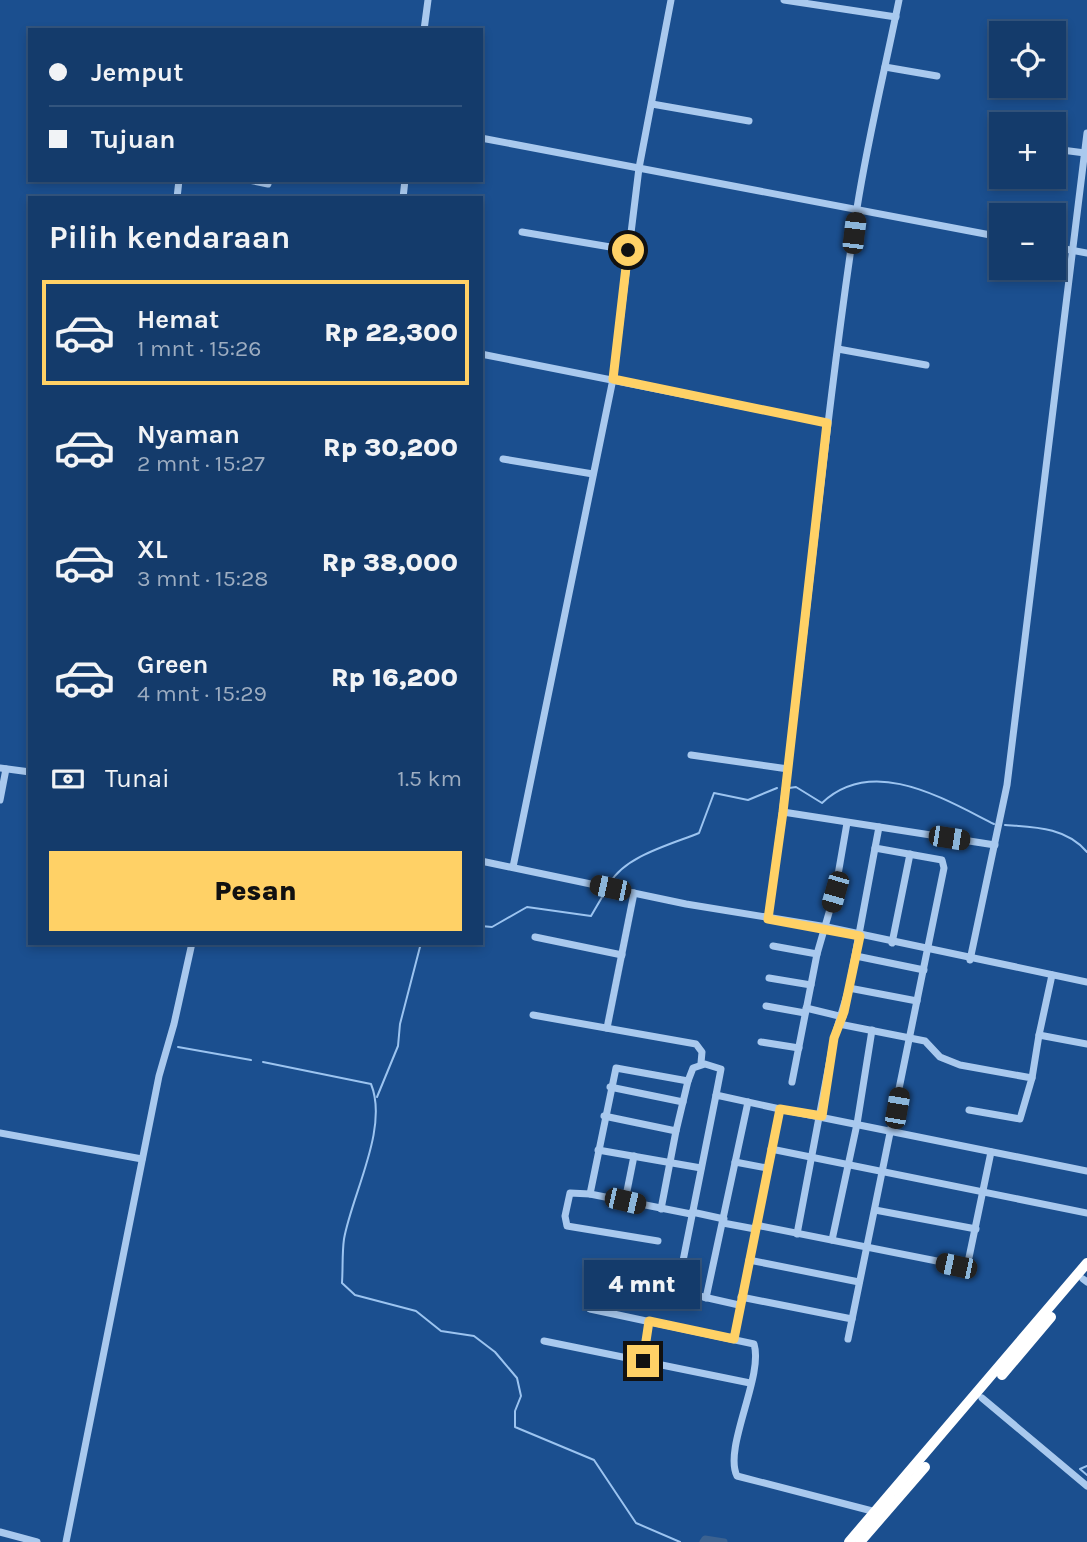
<!DOCTYPE html>
<html lang="id">
<meta charset="utf-8">
<style>
:root{--surface:#143b6b;--page:#1d4271;--text:#f1f3f6;--muted:#9dadc1;--line:#33557e;--accent:#ffd166}
body{margin:0;font-family:Karla,sans-serif;background:var(--page);color:var(--text);height:100vh;display:flex;flex-direction:column;font-size:26px;white-space:nowrap}
*{box-sizing:border-box;margin:0}
p{font-size:23px;color:var(--muted)}
.icon{flex:none;width:38px;height:38px;fill:none;stroke:currentColor;stroke-width:2;stroke-linecap:round;stroke-linejoin:round}
.map{position:relative;flex:1;overflow:hidden}
.panel{position:absolute;left:28px;top:196px;width:455px;height:749px;display:flex;flex-direction:column;background:var(--surface);border-radius:0px;box-shadow:0 4px 10px #0003,0 0 0 2px var(--line)}
.panel>*{flex:none}
.guide{position:absolute;left:28px;top:28px;width:455px;height:154px;border-radius:0px;box-shadow:0 4px 10px #0003,0 0 0 2px var(--line);display:grid;align-content:center;height:154px;padding:0 21px;background:var(--surface)}
.tools{position:absolute;left:989px;top:21px;display:grid;gap:14px}
.tools a{display:grid;place-items:center;width:77px;height:77px;border-radius:0px;background:var(--surface);box-shadow:0 4px 10px #0003,0 0 0 2px var(--line);font-size:35px}
.end{position:absolute;width:32px;height:32px;margin:-16px;border:9px solid #ffd166;background:#111;box-shadow:0 0 0 4px #111}
.from{border-radius:50%}
.bubble{position:absolute;height:49px;border-radius:0px;background:var(--surface);box-shadow:0 4px 10px #0003,0 0 0 2px var(--line);font-size:23px;font-weight:800;line-height:49px;text-align:center}
.car{position:absolute;width:21px;height:42px;margin:-21px -10px;border-radius:9px;box-shadow:0 0 5px 2px #0007;background:linear-gradient(#222 24%,#8ab4d8 0 40%,#222 0 76%,#8ab4d8 0 86%,#222 0)}
.guide b{display:flex;align-items:center;gap:24px;height:66px;font-size:26px}
.guide b+b{border-top:2px solid var(--line)}
.guide i{width:18px;height:18px;background:var(--text)}
ul{padding:0;list-style:none}
li{display:flex;align-items:center;gap:21px;height:105px;margin:0 14px 10px;padding:0 7px;border:4px solid transparent;border-radius:0px}
li div{flex:1}
li b{display:block;font-size:26px}
li em{font-style:normal;font-weight:800}
li.on{border-color:var(--accent)}
li>.icon{width:63px;height:63px;stroke-width:1.5}
h2{padding:0 21px;font-size:32px;line-height:84px}
.pay{display:flex;align-items:center;gap:18px;height:77px;padding:0 21px;font-size:26px}
.pay p{margin-inline-start:auto}
.cta{display:flex;gap:14px;margin-top:auto;padding:14px 21px}
.cta a{flex:1;height:80px;border-radius:0px;background:var(--accent);color:#111;font-size:28px;font-weight:800;line-height:80px;text-align:center}
.map>svg:first-child{display:block}
.lines{fill:none;stroke-linecap:round;stroke-linejoin:round}
.stream{stroke:#9cc4f0;stroke-width:2}
.canal{stroke:#3c6290;stroke-width:7}
.minor{stroke:#a9c9ee;stroke-width:7}
.highway{stroke:#fff;stroke-width:10}
.route{stroke:#ffd166;stroke-width:9}
</style>
<div class="map">
<svg width="1087" height="1542" viewBox="0 0 1087 1542">
<rect width="100%" height="100%" fill="#1b4f8f"/>
<g class="lines">
<g class="stream">
<path d="M 789,788 L 796,787 L 822,803 C 873,755 944,799 994,824"/>
<path d="M 1005,825 C 1034,827 1066,827 1087,852"/>
<path d="M 610,883 C 625,856 672,844 699,833 L 714,793 L 748,800 L 777,788"/>
<polyline points="481,926 492,927 527,907 591,916 605,892"/>
<polyline points="178,1047 251,1060"/>
<path d="M 263,1062 L 371,1084 C 389,1128 352,1194 344,1239 C 342,1253 343,1268 342,1283 L 355,1295 L 416,1311 L 441,1331 L 474,1336 L 495,1352 L 517,1378 L 521,1396 L 515,1411 L 515,1427 L 594,1460 L 636,1523 L 680,1542"/>
<polyline points="377,1097 398,1046 400,1024 421,943"/>
<polyline points="1087,1466 1080,1469 1087,1475"/>
</g>
<polyline class="canal" points="703,1542 705,1539 724,1542"/>
<g class="minor">
<polyline points="784,0 896,17"/>
<polyline points="424,30 428,0"/>
<polyline points="885,67 937,76"/>
<polyline points="652,104 749,121"/>
<polyline points="481,138 1001,237"/>
<polyline points="1054,149 1085,153"/>
<polyline points="249,180 268,184"/>
<polyline points="177,198 179,180"/>
<polyline points="403,198 405,180"/>
<polyline points="522,232 628,250"/>
<polyline points="1054,247 1087,253"/>
<polyline points="838,349 926,365"/>
<polyline points="481,354 827,423"/>
<polyline points="503,459 593,474"/>
<polyline points="691,755 788,769"/>
<polyline points="0,768 30,772"/>
<polyline points="0,800 6,769"/>
<polyline points="783,812 995,845"/>
<polyline points="875,848 879,827"/>
<polyline points="481,861 686,904 827,927 1087,982"/>
<polyline points="513,867 613,379 639,168 671,0"/>
<path d="M 768,919 C 802,683 821,444 857,208 C 868,138 885,69 899,0"/>
<polyline points="535,937 622,955"/>
<polyline points="892,943 910,854"/>
<polyline points="773,946 817,954"/>
<polyline points="856,956 924,970"/>
<polyline points="970,960 1007,785 1087,133"/>
<polyline points="769,978 811,985"/>
<polyline points="849,988 917,1001"/>
<polyline points="766,1006 805,1013"/>
<polyline points="806,1008 843,1017"/>
<polyline points="533,1015 696,1044 702,1052 701,1063"/>
<polyline points="839,1024 925,1041 940,1057 960,1065 1032,1078 1020,1119 969,1110"/>
<polyline points="607,1028 634,893"/>
<polyline points="1039,1035 1052,975"/>
<polyline points="761,1042 799,1048"/>
<polyline points="1032,1078 1039,1035 1087,1044"/>
<polyline points="792,1082 817,954 835,892 847,823"/>
<polyline points="610,1087 683,1102"/>
<polyline points="780,1109 1087,1171"/>
<polyline points="604,1116 676,1131 688,1081"/>
<polyline points="0,1133 142,1159"/>
<polyline points="771,1149 1087,1213"/>
<polyline points="598,1150 701,1168"/>
<polyline points="735,1162 767,1168"/>
<polyline points="590,1194 570,1193 565,1216 567,1226 658,1241"/>
<polyline points="625,1201 634,1156"/>
<polyline points="661,1209 676,1131"/>
<polyline points="875,1210 976,1229"/>
<polyline points="692,1212 724,1219"/>
<polyline points="691,1214 590,1194 616,1068 688,1081 693,1068 705,1064 721,1069 716,1095"/>
<polyline points="723,1223 755,1229"/>
<polyline points="756,1225 967,1267 991,1152"/>
<polyline points="797,1234 834,1038 849,988 875,848 942,860 944,868 848,1339"/>
<polyline points="832,1240 857,1124 872,1030"/>
<polyline points="749,1260 859,1282"/>
<polyline points="1083,1279 1087,1282"/>
<polyline points="741,1297 852,1319"/>
<polyline points="706,1298 748,1102"/>
<path d="M 590,1309 L 754,1344 C 764,1376 723,1448 737,1476 L 876,1512"/>
<polyline points="734,1339 780,1109 716,1095 677,1291 739,1305"/>
<polyline points="544,1341 750,1383"/>
<polyline points="643,1361 649,1321"/>
<polyline points="982,1398 1087,1486"/>
<polyline points="0,1532 37,1542"/>
<polyline points="66,1542 159,1076 174,1024 192,943"/>
</g>
<g class="highway">
<polyline points="1002,1375 1051,1317"/>
<polyline points="849,1542 1087,1263"/>
<polyline points="860,1542 925,1467"/>
</g>
</g>
<g class="lines">
<polyline class="route" points="628,250 613,379 827,423 783,812 768,919 860,936 844,1012 834,1038 822,1116 780,1109 734,1339 649,1321 643,1361"/>
</g>
</svg>
<div class="tools">
<a><svg class="icon" aria-label="locate" viewBox="0 0 24 24"><circle cx="12" cy="12" r="6"/><path d="M12 2v4M12 18v4M2 12h4M18 12h4"/></svg></a>
<a>+</a>
<a>−</a>
</div>
<i class="end from" style="left:628px;top:250px"></i>
<i class="end" style="left:643px;top:1361px"></i>
<div class="bubble" style="left:584px;top:1260px;width:116px">4 mnt</div>
<i class="car" style="left:854px;top:233px;rotate:7deg"></i>
<i class="car" style="left:949px;top:838px;rotate:99deg"></i>
<i class="car" style="left:610px;top:888px;rotate:282deg"></i>
<i class="car" style="left:835px;top:892px;rotate:196deg"></i>
<i class="car" style="left:897px;top:1108px;rotate:10deg"></i>
<i class="car" style="left:625px;top:1201px;rotate:103deg"></i>
<i class="car" style="left:956px;top:1266px;rotate:282deg"></i>
<div class="guide">
<b><i class="from"></i>Jemput</b>
<b><i></i>Tujuan</b>
</div>
<section class="panel">
<h2>Pilih kendaraan</h2>
<ul>
<li class="on"><svg class="icon" aria-label="car" viewBox="0 0 24 24"><path d="M5 17H2v-5l4-1 3-4h7l3 4 3 1v5h-3M9 17h6M6 11h13"/><circle cx="7" cy="17" r="2"/><circle cx="17" cy="17" r="2"/></svg><div><b>Hemat</b><p>1 mnt · 15:26</p></div><em>Rp 22,300</em></li>
<li><svg class="icon" aria-label="car" viewBox="0 0 24 24"><path d="M5 17H2v-5l4-1 3-4h7l3 4 3 1v5h-3M9 17h6M6 11h13"/><circle cx="7" cy="17" r="2"/><circle cx="17" cy="17" r="2"/></svg><div><b>Nyaman</b><p>2 mnt · 15:27</p></div><em>Rp 30,200</em></li>
<li><svg class="icon" aria-label="car" viewBox="0 0 24 24"><path d="M5 17H2v-5l4-1 3-4h7l3 4 3 1v5h-3M9 17h6M6 11h13"/><circle cx="7" cy="17" r="2"/><circle cx="17" cy="17" r="2"/></svg><div><b>XL</b><p>3 mnt · 15:28</p></div><em>Rp 38,000</em></li>
<li><svg class="icon" aria-label="car" viewBox="0 0 24 24"><path d="M5 17H2v-5l4-1 3-4h7l3 4 3 1v5h-3M9 17h6M6 11h13"/><circle cx="7" cy="17" r="2"/><circle cx="17" cy="17" r="2"/></svg><div><b>Green</b><p>4 mnt · 15:29</p></div><em>Rp 16,200</em></li>
</ul>
<div class="pay"><svg class="icon" aria-label="cash" viewBox="0 0 24 24"><path d="M3 7h18v10H3z"/><circle cx="12" cy="12" r="2"/></svg>Tunai<p>1.5 km</p></div>
<div class="cta"><a>Pesan</a></div>
</section>
</div>
